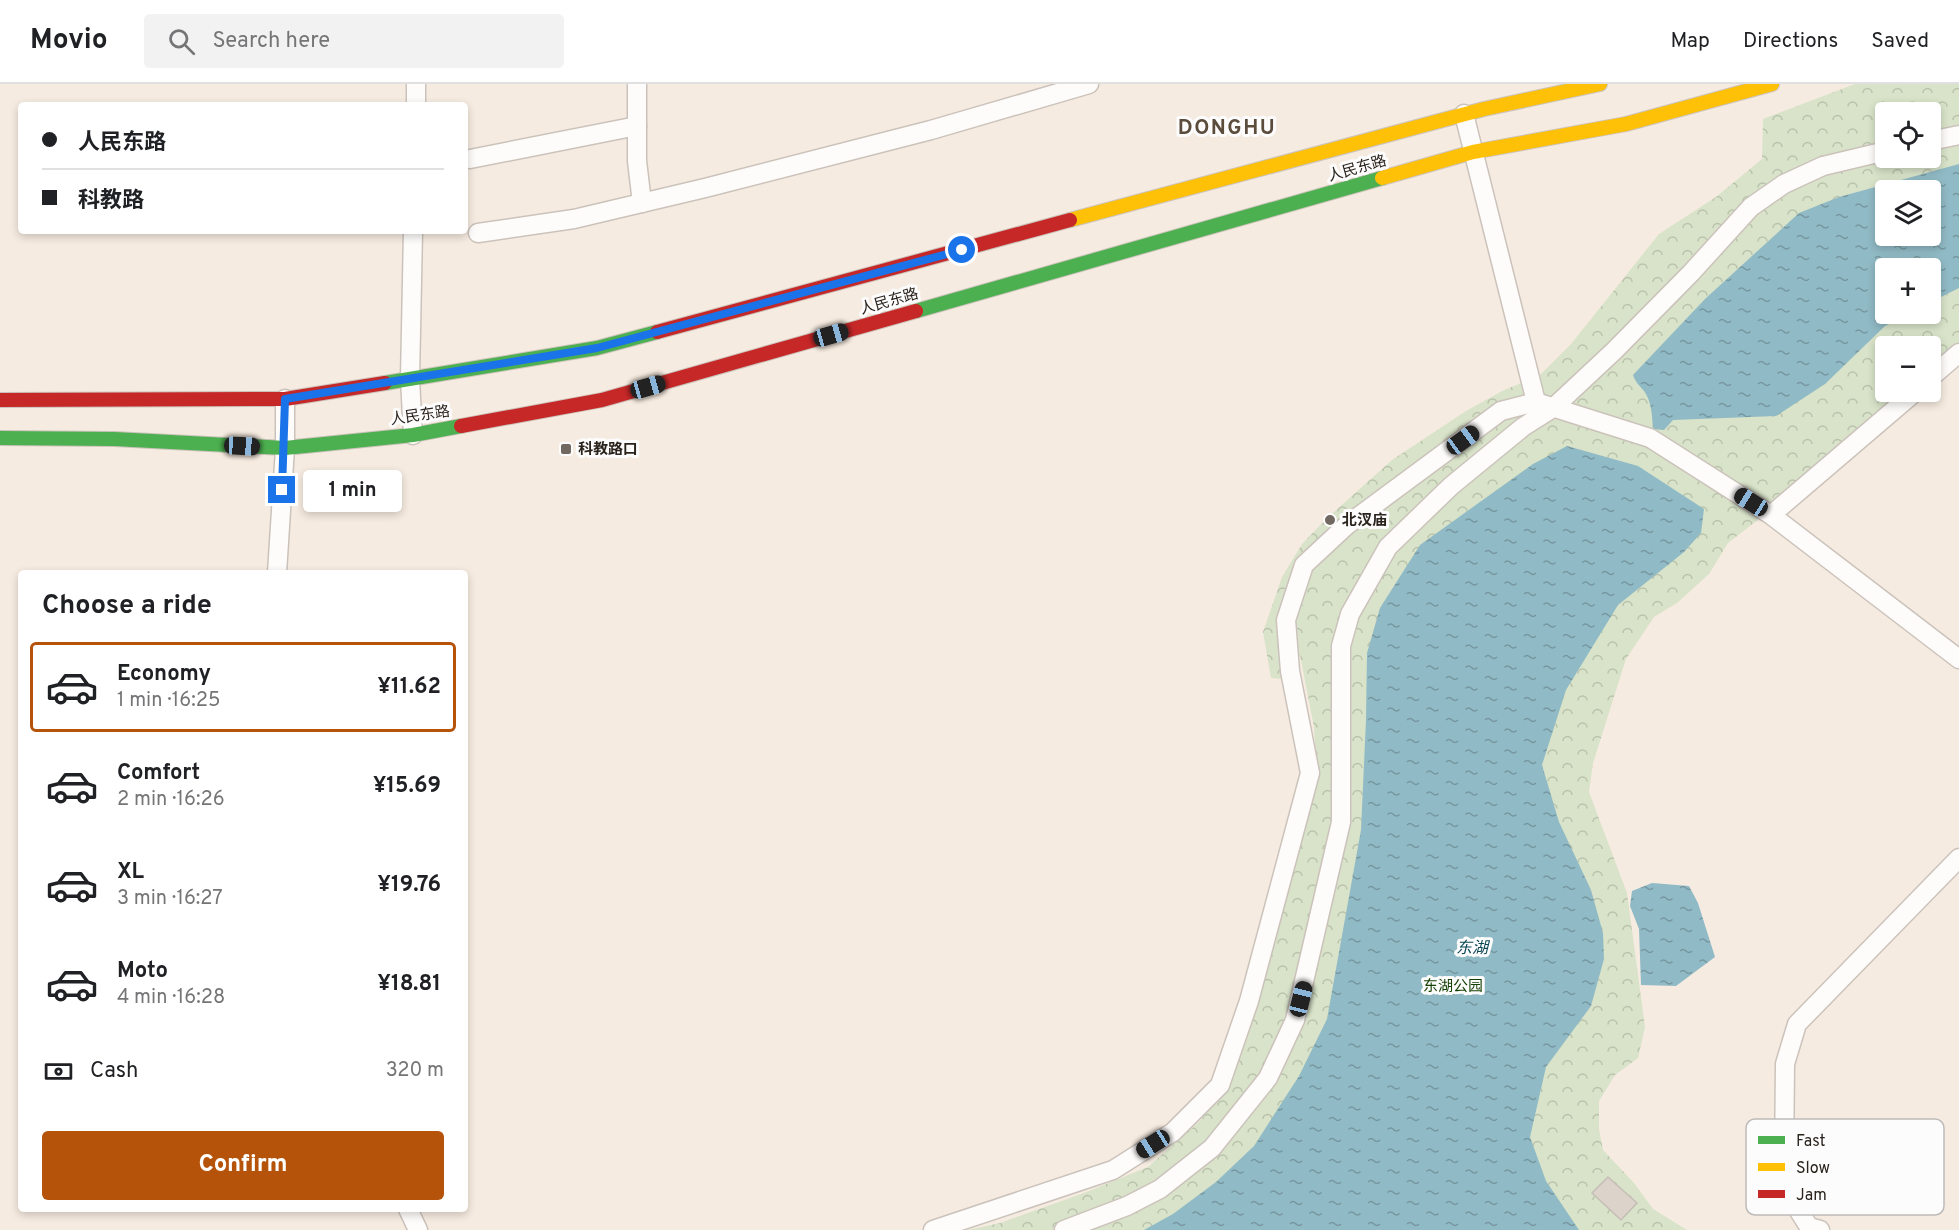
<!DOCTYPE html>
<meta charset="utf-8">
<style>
:root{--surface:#fff;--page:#f2f2f2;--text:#202124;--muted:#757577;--line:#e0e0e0;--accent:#b45309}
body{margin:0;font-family:Overpass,"Noto Sans SC",sans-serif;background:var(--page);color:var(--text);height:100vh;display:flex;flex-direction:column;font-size:22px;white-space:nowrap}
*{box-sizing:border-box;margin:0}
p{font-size:20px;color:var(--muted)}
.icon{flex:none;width:33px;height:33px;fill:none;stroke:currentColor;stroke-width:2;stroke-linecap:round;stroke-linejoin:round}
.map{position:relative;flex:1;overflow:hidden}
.sheet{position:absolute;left:18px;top:486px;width:450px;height:642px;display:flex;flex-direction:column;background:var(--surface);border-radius:6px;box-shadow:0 3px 9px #0003}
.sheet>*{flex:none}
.banner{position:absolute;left:18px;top:18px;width:450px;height:132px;border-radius:6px;box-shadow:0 3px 9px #0003;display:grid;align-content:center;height:132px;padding:0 24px;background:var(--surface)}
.tools{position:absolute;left:1875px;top:18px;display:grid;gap:12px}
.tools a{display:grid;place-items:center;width:66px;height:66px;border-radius:6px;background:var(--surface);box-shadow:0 3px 9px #0003;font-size:30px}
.end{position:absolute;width:27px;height:27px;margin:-14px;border:8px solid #1a73e8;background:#fff;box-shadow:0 0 0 3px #fff}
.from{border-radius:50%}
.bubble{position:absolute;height:42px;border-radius:6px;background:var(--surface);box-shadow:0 3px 9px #0003;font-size:20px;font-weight:700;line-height:42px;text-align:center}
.car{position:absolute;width:18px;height:36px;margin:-18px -9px;border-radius:8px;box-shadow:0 0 4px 2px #0007;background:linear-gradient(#222 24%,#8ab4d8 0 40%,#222 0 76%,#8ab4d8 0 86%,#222 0)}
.banner b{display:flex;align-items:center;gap:21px;height:57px;font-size:22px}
.banner b+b{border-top:2px solid var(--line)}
.banner i{width:15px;height:15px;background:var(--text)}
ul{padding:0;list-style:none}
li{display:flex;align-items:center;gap:18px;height:90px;margin:0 12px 9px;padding:0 12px;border:3px solid transparent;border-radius:6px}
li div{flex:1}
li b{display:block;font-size:22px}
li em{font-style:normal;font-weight:700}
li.active{border-color:var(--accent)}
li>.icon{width:54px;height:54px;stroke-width:1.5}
h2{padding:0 24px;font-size:27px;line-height:72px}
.pay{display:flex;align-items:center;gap:15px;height:66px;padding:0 24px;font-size:22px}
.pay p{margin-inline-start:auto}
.action{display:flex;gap:12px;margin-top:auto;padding:12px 24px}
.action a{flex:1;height:69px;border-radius:6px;background:var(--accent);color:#fff;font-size:24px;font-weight:700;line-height:69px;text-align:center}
header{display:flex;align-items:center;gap:36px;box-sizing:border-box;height:84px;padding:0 30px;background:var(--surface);border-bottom:2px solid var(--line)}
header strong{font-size:28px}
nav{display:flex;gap:33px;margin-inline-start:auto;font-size:21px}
.search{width:420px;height:54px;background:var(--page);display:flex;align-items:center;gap:15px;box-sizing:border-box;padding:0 21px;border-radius:6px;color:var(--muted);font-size:22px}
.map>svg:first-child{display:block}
.park{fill:url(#park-crowns);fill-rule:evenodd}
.water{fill:url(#water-ripples);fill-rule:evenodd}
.building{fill:#dcd4cb;stroke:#c6beb6;stroke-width:1.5}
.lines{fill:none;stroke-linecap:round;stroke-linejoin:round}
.street-casing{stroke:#cbc3bb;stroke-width:21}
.fast-casing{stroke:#cbc3bb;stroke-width:16}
.slow-casing{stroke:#cbc3bb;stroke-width:16}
.jam-casing{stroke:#cbc3bb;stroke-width:16}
.street{stroke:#fefcfa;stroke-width:18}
.fast{stroke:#4caf50;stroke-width:14}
.slow{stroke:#ffc107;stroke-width:14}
.jam{stroke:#c62828;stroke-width:14}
.route{stroke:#1a73e8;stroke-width:8}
.poi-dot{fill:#716961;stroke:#fcfcfc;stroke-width:2}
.labels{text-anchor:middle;stroke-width:6;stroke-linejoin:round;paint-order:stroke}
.street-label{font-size:15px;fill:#2a231c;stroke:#fcfcfc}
.poi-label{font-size:15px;font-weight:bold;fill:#2a231c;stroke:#fcfcfc;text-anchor:start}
.park-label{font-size:15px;fill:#113f00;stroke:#fcfcfc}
.water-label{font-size:16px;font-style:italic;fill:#0b4655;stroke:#fcfcfc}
.district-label{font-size:21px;font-weight:bold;letter-spacing:1.5px;fill:#5b4c3c;stroke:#fcfcfc}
.key{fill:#fcfcfc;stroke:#bdbbb9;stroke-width:1.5}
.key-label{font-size:16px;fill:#2a231c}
</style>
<header>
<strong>Movio</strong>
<div class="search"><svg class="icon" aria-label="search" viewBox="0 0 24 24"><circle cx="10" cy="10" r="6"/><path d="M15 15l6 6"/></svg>Search here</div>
<nav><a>Map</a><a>Directions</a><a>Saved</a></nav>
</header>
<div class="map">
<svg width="1959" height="1146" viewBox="0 0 1959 1146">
<defs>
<pattern id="park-crowns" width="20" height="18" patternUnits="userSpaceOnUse" patternTransform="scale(1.5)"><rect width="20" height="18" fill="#d8e3c9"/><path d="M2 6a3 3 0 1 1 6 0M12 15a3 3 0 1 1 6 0" fill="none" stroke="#bac2ac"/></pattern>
<pattern id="water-ripples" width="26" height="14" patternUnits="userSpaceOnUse" patternTransform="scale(1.5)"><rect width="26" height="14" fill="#90bac5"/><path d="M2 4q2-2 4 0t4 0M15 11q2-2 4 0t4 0" fill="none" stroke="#76979f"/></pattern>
</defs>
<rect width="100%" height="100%" fill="#f6ebe0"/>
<path class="park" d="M 1855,0 L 1959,0 L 1959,280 L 1931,298 L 1930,262 L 1886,262 L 1886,308 L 1916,308 L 1830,380 L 1728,459 L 1709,490 L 1677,519 L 1654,533 L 1626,575 L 1593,679 L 1589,708 L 1627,809 L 1645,943 L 1638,974 L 1615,991 L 1599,1017 L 1599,1045 L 1603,1066 L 1634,1099 L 1653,1125 L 1687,1146 L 968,1146 L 1000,1139 L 1084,1109 L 1148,1083 L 1200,1037 L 1233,994 L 1255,925 L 1317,692 L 1314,643 L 1300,571 L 1284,595 L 1271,594 L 1263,548 L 1282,493 L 1302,460 L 1325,436 L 1392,376 L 1466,327 L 1504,306 L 1539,292 L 1571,260 L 1659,150 L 1716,113 L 1762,75 L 1763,35 ZM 1886,28 L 1930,28 L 1930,74 L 1886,74 ZM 1886,106 L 1930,106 L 1930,152 L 1886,152 ZM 1886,184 L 1930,184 L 1930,230 L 1886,230 Z"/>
<g class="water">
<path d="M 1959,80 L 1959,204 L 1931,218 L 1930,184 L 1886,184 L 1886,230 L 1909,230 L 1885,242 L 1825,300 L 1776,332 L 1673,336 L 1664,346 L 1653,345 C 1652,332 1652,318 1644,307 C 1639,301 1636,299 1633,291 L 1705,215 L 1799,129 L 1839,113 ZM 1886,106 L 1930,106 L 1930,152 L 1886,152 Z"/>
<polygon points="1567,362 1638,382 1704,425 1701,449 1684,468 1618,521 1566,606 1542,681 1559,738 1591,806 1603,849 1604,875 1591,922 1546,983 1530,1053 1546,1097 1579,1146 1144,1146 1173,1130 1216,1098 1254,1062 1299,992 1327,935 1361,746 1366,636 1367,569 1380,524 1420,461 1533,380"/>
<polygon points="1652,799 1689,802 1698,819 1715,873 1676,902 1641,901 1639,845 1630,822 1632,807"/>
</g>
<polygon class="building" points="1608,1093 1637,1119 1621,1136 1592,1109"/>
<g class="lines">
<defs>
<g id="street">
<polyline points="637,0 637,77 642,119"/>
<polyline points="416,21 416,0"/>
<polyline points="1464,30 1536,318"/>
<polyline points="1930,57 1959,51"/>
<polyline points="470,75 637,42"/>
<polyline points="478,149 574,135 705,104 931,46 1089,0"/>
<polyline points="1930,294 1959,269"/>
<polyline points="413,351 410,295 413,147"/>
<polyline points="1771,431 1915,308"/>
<polyline points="277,489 285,364 285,315"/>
<polyline points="408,1125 418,1146"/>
<polyline points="933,1146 1113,1086 1173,1048 1220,1001 1249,917 1310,689 1290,587 1286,536 1304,481 1347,441 1501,327 1536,318 1650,354 1771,431 1959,575"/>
<polyline points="1064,1146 1127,1122 1160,1105 1212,1064 1268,994 1295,936 1341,738 1341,562 1350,530 1388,463 1451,402 1523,343 1553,324 1614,267 1691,189 1751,123 1784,100 1823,82 1886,67"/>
<polyline points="1820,1146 1809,1143 1797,1124 1784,1079 1785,980 1797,940 1959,774"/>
</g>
<g id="fast">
<polyline points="916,227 1382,94"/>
<polyline points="385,299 597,264 657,248"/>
<polyline points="0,354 114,355 285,364 413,351 461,342"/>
</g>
<g id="slow">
<polyline points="1382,94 1473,68 1626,40 1772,0"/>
<polyline points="1070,136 1484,25 1600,0"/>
</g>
<g id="jam">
<polyline points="657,248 1070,136"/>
<polyline points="0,316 285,315 385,299"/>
<polyline points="461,342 602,316 916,227"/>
</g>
</defs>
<use href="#street" class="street-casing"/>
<use href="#fast" class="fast-casing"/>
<use href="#slow" class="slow-casing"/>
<use href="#jam" class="jam-casing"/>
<use href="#street" class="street"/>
<use href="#fast" class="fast"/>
<use href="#slow" class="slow"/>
<use href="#jam" class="jam"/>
</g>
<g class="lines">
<polyline class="route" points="282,406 285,315 597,264 962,166"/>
</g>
<g class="poi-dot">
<rect x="560" y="359" width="12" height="12" rx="3"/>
<circle cx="1330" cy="436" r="6"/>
</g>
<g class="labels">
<g class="street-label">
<text transform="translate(1357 84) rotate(-16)" y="5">人民东路</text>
<text transform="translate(889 217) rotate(-16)" y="5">人民东路</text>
<text transform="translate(420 331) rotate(-8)" y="5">人民东路</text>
</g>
<g class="poi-label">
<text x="578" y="370">科教路口</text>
<text x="1342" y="441">北汊庙</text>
</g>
<g class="park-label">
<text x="1453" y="907">东湖公园</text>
</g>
<g class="water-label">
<text x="1472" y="869">东湖</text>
</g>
<g class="district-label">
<text x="1227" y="50">DONGHU</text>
</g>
</g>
<rect x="1746" y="1035" width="198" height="96" rx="9" class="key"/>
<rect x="1758" y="1052" width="27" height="8" fill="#4caf50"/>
<rect x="1758" y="1079" width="27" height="8" fill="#ffc107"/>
<rect x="1758" y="1106" width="27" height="8" fill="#c62828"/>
<g class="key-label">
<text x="1796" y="1062">Fast</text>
<text x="1796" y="1089">Slow</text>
<text x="1796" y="1116">Jam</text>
</g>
</svg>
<div class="tools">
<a><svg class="icon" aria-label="locate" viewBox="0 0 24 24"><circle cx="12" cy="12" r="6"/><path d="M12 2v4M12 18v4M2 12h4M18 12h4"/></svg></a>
<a><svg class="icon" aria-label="layers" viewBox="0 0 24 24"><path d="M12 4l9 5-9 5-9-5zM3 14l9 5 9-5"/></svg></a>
<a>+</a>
<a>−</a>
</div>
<i class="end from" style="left:962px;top:166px"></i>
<i class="end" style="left:282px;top:406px"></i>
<div class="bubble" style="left:303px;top:386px;width:99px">1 min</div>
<i class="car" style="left:831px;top:251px;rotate:74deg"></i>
<i class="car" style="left:648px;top:303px;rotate:74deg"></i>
<i class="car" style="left:1463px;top:356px;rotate:54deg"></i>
<i class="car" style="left:242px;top:362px;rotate:93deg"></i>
<i class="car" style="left:1751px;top:418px;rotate:302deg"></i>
<i class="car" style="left:1301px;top:915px;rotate:14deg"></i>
<i class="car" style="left:1153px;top:1060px;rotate:238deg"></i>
<div class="banner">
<b><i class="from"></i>人民东路</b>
<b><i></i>科教路</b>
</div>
<section class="sheet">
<h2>Choose a ride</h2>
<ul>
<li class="active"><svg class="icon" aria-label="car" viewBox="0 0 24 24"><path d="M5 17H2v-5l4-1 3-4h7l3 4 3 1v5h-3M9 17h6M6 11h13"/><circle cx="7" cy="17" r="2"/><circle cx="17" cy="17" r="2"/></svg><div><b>Economy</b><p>1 min · 16:25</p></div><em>¥11.62</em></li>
<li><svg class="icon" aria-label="car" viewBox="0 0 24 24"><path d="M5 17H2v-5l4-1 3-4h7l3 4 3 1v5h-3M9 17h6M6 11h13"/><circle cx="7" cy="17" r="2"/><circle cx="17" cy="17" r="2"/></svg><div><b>Comfort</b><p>2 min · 16:26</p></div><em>¥15.69</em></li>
<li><svg class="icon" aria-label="car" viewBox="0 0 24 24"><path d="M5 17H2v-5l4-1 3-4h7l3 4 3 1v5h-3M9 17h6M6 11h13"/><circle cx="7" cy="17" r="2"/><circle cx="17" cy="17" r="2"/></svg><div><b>XL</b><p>3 min · 16:27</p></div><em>¥19.76</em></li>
<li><svg class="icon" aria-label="car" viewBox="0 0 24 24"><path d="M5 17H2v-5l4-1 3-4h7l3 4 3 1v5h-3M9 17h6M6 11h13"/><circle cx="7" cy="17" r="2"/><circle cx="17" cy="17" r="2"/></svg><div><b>Moto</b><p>4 min · 16:28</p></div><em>¥18.81</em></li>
</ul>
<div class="pay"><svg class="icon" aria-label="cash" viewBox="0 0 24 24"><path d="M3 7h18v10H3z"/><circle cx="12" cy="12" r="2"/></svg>Cash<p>320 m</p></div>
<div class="action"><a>Confirm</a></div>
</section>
</div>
